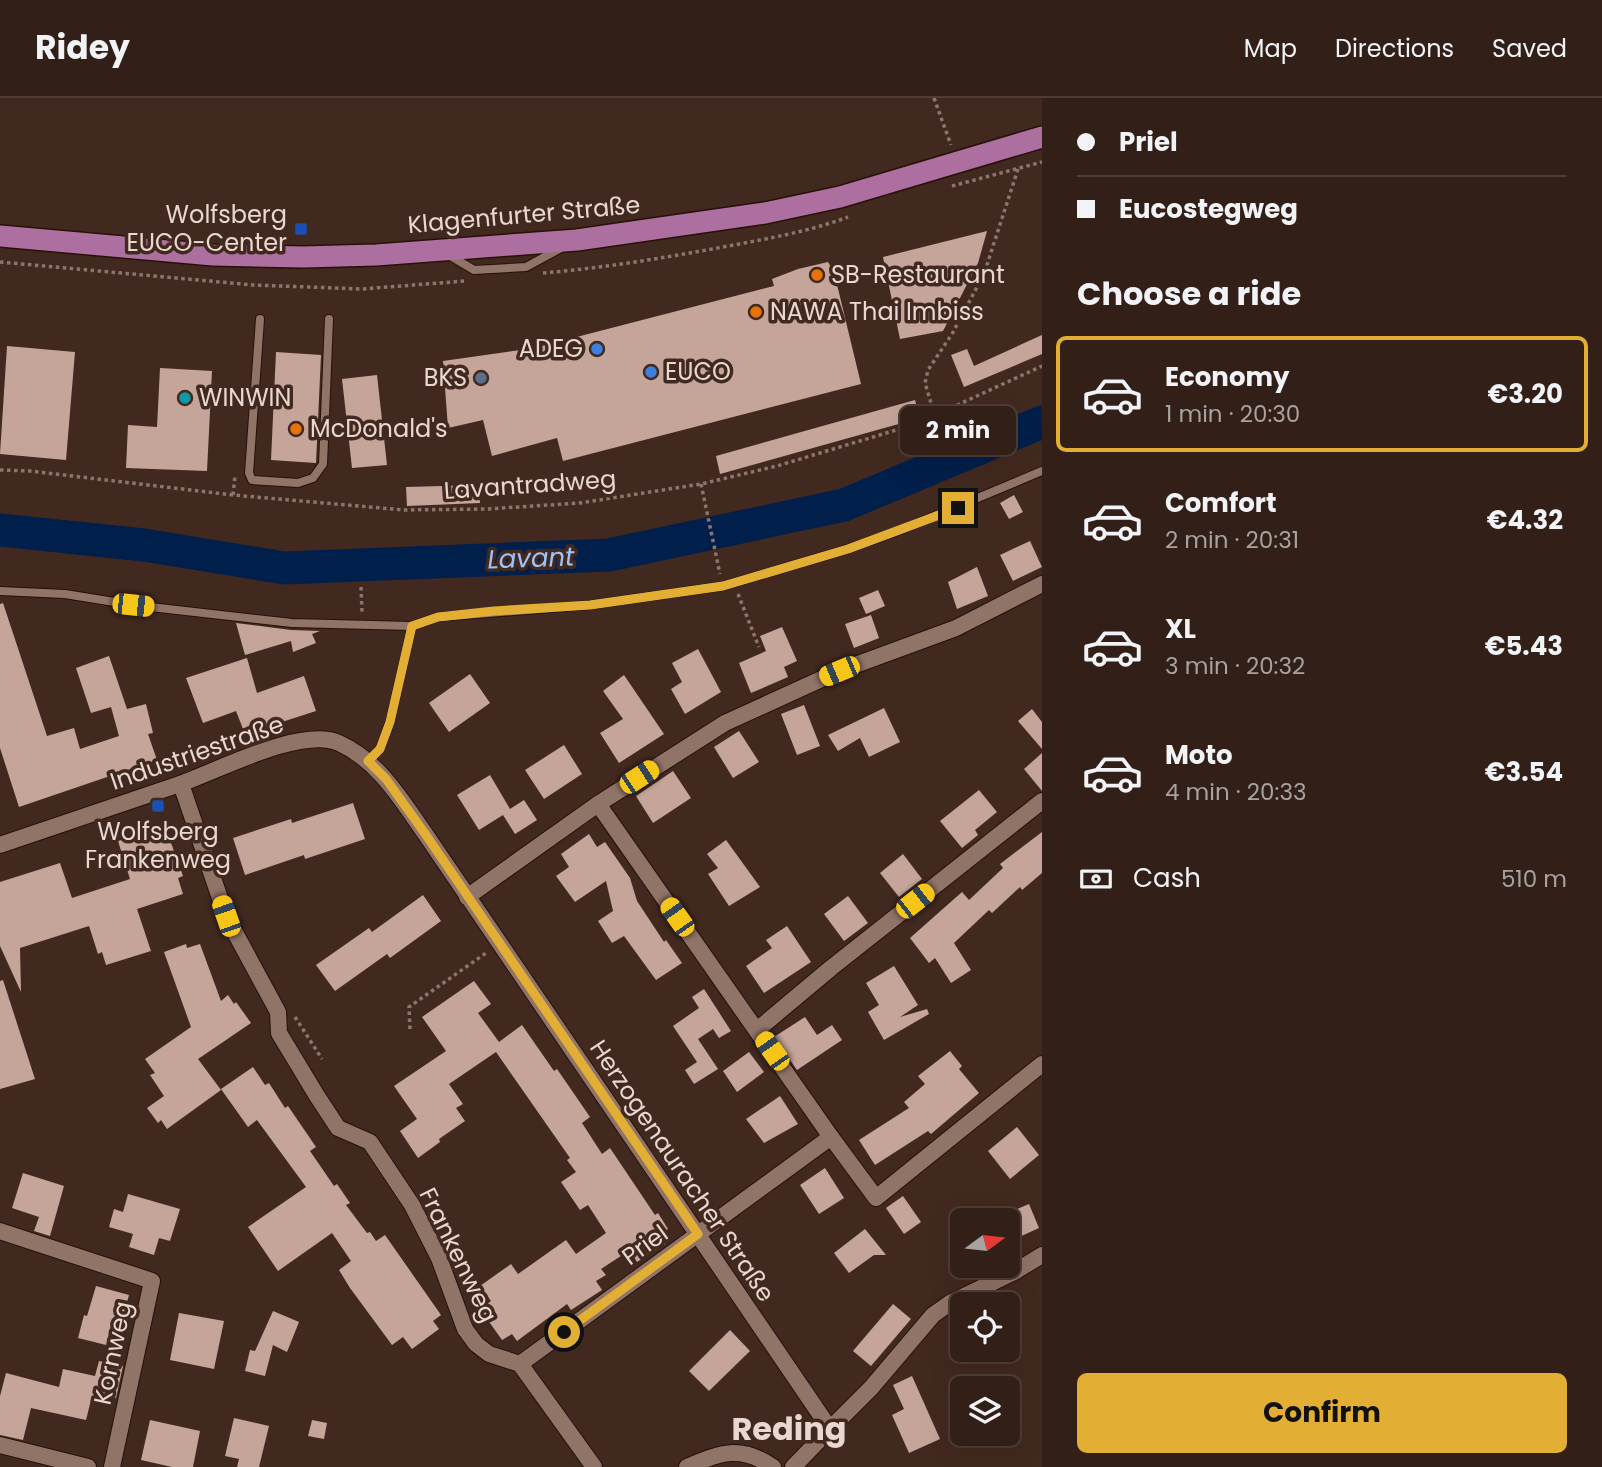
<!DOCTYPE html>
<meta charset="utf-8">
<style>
:root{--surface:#321f17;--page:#3a2720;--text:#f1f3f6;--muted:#a8a2a1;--line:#4d3d36;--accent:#e2af34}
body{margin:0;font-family:Poppins,sans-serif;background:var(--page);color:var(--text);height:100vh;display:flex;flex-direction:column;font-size:26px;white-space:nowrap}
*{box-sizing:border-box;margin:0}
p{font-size:23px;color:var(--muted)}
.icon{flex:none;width:38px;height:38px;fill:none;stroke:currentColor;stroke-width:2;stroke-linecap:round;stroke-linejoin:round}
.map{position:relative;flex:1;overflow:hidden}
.panel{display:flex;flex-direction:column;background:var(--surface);width:560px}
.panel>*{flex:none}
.banner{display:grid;align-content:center;height:154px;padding:0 35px;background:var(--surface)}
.needle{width:46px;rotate:75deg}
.fabs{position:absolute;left:950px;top:1110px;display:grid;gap:14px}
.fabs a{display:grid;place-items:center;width:70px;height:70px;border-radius:10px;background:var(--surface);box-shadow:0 7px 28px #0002,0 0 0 2px var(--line);font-size:35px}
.end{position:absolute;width:32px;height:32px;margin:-16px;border:9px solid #e2af34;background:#111;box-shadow:0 0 0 4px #111}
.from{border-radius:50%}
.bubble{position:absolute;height:49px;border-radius:10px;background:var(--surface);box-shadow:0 7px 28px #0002,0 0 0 2px var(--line);font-size:23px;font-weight:700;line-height:49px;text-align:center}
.car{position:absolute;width:21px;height:42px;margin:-21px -10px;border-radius:9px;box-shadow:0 0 5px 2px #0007;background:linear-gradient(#f5c518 24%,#345 0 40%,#f5c518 0 76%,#345 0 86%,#f5c518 0)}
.banner b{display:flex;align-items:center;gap:24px;height:66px;font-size:26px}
.banner b+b{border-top:2px solid var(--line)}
.banner i{width:18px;height:18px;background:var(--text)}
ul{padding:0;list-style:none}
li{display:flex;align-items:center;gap:21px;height:116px;margin:0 14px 10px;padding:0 21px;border:4px solid transparent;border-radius:10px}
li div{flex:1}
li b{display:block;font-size:26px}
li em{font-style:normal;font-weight:700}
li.selected{border-color:var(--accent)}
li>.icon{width:63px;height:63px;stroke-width:1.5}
h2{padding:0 35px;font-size:32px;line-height:84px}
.pay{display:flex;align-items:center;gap:18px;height:77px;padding:0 35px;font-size:26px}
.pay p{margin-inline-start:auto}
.cta{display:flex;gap:14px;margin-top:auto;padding:14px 35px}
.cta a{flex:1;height:80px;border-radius:10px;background:var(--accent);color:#111;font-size:28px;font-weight:700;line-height:80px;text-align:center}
header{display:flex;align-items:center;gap:42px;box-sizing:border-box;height:98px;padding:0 35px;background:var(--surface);border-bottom:2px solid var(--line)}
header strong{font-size:33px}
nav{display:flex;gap:38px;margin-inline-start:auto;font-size:24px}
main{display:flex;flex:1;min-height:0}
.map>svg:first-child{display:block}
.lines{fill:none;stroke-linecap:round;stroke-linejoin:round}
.river{stroke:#001f4a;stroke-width:33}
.building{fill:#c5a599}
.lane-casing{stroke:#271108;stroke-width:10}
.street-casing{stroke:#271108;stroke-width:18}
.primary-casing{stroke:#271108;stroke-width:24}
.path{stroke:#8b756c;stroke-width:3.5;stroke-dasharray:3.5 3.5;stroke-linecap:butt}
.lane{stroke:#917468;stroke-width:8}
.street{stroke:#917468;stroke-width:16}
.primary{stroke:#ad6f9f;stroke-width:21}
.route{stroke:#e2af34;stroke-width:9}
.transit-dot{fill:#1a4fb4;stroke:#42291f;stroke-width:2.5}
.food-dot{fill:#e8710a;stroke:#42291f;stroke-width:2.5}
.shop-dot{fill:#3f7fe0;stroke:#42291f;stroke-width:2.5}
.service-dot{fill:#5c6f8a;stroke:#42291f;stroke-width:2.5}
.culture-dot{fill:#0f9aa8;stroke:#42291f;stroke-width:2.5}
.labels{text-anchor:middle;stroke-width:7;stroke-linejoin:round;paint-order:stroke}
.poi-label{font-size:24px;fill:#e9d8d1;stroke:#42291f;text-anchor:start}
.street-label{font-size:24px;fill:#e9d8d1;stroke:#42291f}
.water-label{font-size:26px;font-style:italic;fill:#9ec3f8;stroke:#42291f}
.district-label{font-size:32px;font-weight:bold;fill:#e9d8d1;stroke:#42291f}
</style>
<header>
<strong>Ridey</strong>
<nav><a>Map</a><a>Directions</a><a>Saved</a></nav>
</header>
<main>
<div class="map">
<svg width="1042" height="1369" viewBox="0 0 1042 1369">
<rect width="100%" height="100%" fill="#42291f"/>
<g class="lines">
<polyline class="river" points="0,432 144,447 284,470 609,457 844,407 1042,324"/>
</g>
<g class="building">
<polygon points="987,133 978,165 943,233 900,241 883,159"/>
<polygon points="828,164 834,174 861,286 563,363 557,340 492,358 483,322 448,330 443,263 534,250 774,188 772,181 798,171"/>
<polygon points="1042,237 1042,256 964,289 951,257 967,251 974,268"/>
<polygon points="7,248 75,254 66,362 0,356"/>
<polygon points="276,254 321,257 316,365 271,362"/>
<polygon points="160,270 212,273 207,373 126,370 128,327 157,329"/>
<polygon points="377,277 387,367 352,370 342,281"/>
<polygon points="915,302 920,320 720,376 716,358"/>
<polygon points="479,387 480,405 407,408 406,389"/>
<polygon points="1014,397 1023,414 1009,421 1000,405"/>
<polygon points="1030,443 1042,469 1013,483 1000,457"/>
<polygon points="977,469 988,498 957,511 948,484"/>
<polygon points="878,492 885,508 866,516 859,500"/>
<polygon points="3,505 47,638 74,630 80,651 119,638 111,609 91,615 76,570 109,558 127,611 146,606 153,635 148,636 157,662 19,709 0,650 0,506"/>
<polygon points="871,517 879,540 854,550 845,526"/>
<polygon points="236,525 291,532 320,533 312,536 316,545 293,554 291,543 245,557"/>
<polygon points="782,529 797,563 784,569 788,579 751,595 739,565 766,553 760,538"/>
<polygon points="698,551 721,594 685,616 671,591 682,584 672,565"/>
<polygon points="247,560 257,595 304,578 316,613 245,636 236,613 203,625 186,580"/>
<polygon points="470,576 490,605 449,634 429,605"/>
<polygon points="624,577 664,636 619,665 600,635 623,621 603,593"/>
<polygon points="804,607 820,648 797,657 781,616"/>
<polygon points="884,610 900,644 869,659 860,640 838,653 828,637"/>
<polygon points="1032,611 1042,624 1042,651 1018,623"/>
<polygon points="739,633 759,664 733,680 714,649"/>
<polygon points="564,647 582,676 544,701 525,672"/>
<polygon points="1042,655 1042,693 1024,671"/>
<polygon points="673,673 691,700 653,725 636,698"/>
<polygon points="490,677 510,711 524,702 537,722 515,736 503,717 479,732 457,697"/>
<polygon points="979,692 997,714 975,732 978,737 962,750 940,723"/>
<polygon points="353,705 365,741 305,761 304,757 245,777 233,740 291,721 292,725"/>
<polygon points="165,728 183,778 178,780 183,796 137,811 151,853 106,867 102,854 98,856 89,828 20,850 21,894 0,848 0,784 60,765 72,800 130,781 118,743"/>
<polygon points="1042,734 1042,775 1022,792 1020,789 992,815 989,812 954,845 971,872 951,885 935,860 929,865 910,840 962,794 969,802 1003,770 1000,766"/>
<polygon points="589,736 597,749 605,744 630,780 637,803 664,844 666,842 682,865 656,882 624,838 612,845 598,823 613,813 606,783 575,804 556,778 569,769 561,756"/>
<polygon points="726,742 760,789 729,808 708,776 718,770 707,756"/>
<polygon points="903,756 922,781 899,799 880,775"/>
<polygon points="423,797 441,823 390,860 387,856 335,893 316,867 369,830 372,834"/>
<polygon points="848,798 868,825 844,843 824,816"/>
<polygon points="787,828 811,864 764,895 746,868 772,850 766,842"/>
<polygon points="186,846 187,850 200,846 221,903 228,897 234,906 236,904 251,925 198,961 221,992 167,1031 161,1022 158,1025 147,1010 164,998 150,977 155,975 145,961 191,929 164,854"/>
<polygon points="894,868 918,907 900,919 927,911 929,916 884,942 868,914 879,907 866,885"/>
<polygon points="3,882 35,981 0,991 0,883"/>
<polygon points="474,883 491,906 478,915 499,944 522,927 554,973 557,971 590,1019 582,1025 602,1056 610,1050 655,1117 658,1115 668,1131 659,1137 665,1146 637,1164 630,1152 601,1171 606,1177 596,1183 602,1192 571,1212 567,1206 517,1243 512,1236 502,1242 480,1211 491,1203 480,1188 511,1166 518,1176 566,1142 576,1156 606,1135 588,1107 580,1112 561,1084 576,1074 567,1062 570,1060 496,954 449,986 463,1006 456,1010 465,1023 439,1041 440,1044 418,1060 400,1033 417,1021 394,988 446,953 422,919"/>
<polygon points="704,891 731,933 719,940 713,931 698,941 718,971 694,986 685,972 697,964 673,928 699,910 692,899"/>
<polygon points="805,919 817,937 832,927 842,942 797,972 774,939"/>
<polygon points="950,953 962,968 959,971 979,995 931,1036 928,1033 875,1067 859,1042 909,1010 904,1004 925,986 918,978"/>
<polygon points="749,954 764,974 737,994 723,973"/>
<polygon points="253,969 265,987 269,985 285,1010 288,1008 316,1049 310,1053 334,1088 337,1086 350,1105 346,1107 367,1135 370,1134 376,1143 385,1137 441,1217 433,1223 439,1231 412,1251 403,1239 392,1247 350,1190 339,1172 351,1163 332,1135 278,1173 248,1129 306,1089 257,1022 248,1029 221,991"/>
<polygon points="780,998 798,1026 764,1045 746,1021"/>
<polygon points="1017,1029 1039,1057 1010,1081 988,1053"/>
<polygon points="825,1070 844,1100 819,1116 800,1087"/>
<polygon points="23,1075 64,1088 50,1138 34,1133 39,1119 12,1110"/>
<polygon points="128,1096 180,1111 170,1143 159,1140 154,1157 129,1149 133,1136 109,1129 114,1111 123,1114"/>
<polygon points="903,1098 921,1124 904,1136 886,1110"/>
<polygon points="1029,1106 1039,1130 1008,1144 1008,1115"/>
<polygon points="865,1131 886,1157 874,1157 849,1175 834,1155"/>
<polygon points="96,1188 129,1197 119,1234 110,1231 106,1247 78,1240 84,1217 87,1218"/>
<polygon points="893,1206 911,1221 871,1268 853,1253"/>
<polygon points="273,1213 299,1224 287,1254 273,1247 265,1278 245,1273 250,1252 255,1253"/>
<polygon points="179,1215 224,1223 214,1271 170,1262"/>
<polygon points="730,1232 750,1253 709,1293 689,1273"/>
<polygon points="99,1263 123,1268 116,1300 98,1296 97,1299 92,1298 86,1322 31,1310 23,1342 0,1337 0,1298 6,1275 59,1289 63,1271 95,1278"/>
<polygon points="912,1278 940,1341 909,1355 892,1317 904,1311 893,1287"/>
<polygon points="234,1320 269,1328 259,1369 237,1369 239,1361 225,1358"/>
<polygon points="150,1322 200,1333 193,1369 172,1369 141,1362"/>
<polygon points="312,1322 327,1325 324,1341 308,1338"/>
</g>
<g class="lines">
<defs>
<g id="lane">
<polyline points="447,156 474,172 526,169 561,150"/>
<polyline points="260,221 249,375 252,382 298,385 313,380 323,366 329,221"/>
<polyline points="0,493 65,496 133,507 292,525 412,528 438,519 590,507 723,488 848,451 906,430 1042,373"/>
<polyline points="368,663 380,651 390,624 412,528"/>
</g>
<g id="street">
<polyline points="181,686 226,818 278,914 279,935 317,998 338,1030 370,1044 412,1107 439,1160 465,1231 476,1246 489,1256 520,1266 594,1369"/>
<polyline points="598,706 831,1039 876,1100 1042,966"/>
<path d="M 0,747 C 59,727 118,707 177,687 C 216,674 300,628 339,645 C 379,663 402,703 426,737 L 830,1331 L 793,1369"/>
<polyline points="467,799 598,706 725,625 839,573 956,530 1042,486"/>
<polyline points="757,932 831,870 1042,703"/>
<polyline points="0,1133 152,1183 112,1369"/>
<polyline points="520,1266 831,1039"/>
<polyline points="830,1331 871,1290 933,1217 950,1205 1016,1173 1042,1157"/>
<polyline points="0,1347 88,1369"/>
<path d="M 687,1369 C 720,1354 741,1347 773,1369"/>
</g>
<polyline id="primary" points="0,138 213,157 303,159 376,157 577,142 765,115 840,99 1042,39"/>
</defs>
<use href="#lane" class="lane-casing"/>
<use href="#street" class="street-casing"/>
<use href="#primary" class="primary-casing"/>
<g class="path">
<polyline points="934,0 951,47"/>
<polyline points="952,88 1042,64"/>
<polyline points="0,164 253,187 362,191 465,183"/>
<path d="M 543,175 C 603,170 663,160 723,149 C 765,141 808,134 848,119"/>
<polyline points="935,318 925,285 928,272 952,236 984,176 1018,71"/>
<polyline points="0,372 30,373 233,397 404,412 487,411 580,405 701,386 777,368 916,326 1042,268"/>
<polyline points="701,386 720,476"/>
<polyline points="233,397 235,378"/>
<polyline points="361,489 362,514"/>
<polyline points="738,496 759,549"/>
<polyline points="295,919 322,961"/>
<polyline points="410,931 409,909 486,855"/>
</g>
<use href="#lane" class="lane"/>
<use href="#street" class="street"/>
<use href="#primary" class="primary"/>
</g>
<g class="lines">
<polyline class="route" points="564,1234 698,1136 426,737 386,681 368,663 380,651 390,624 412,528 438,519 494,513 590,507 723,488 848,451 958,410"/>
</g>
<g class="transit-dot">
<rect x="294" y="124" width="14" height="14" rx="3.5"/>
<rect x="151" y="701" width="14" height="14" rx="3.5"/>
</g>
<g class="food-dot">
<circle cx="817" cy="177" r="7"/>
<circle cx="756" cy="214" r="7"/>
<circle cx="296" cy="331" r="7"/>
</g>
<g class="shop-dot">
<circle cx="597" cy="251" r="7"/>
<circle cx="651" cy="274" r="7"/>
</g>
<circle class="service-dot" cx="481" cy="280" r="7"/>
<circle class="culture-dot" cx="185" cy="300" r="7"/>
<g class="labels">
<g class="poi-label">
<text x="287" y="125" text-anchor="end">Wolfsberg<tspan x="287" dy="28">EUCO-Center</tspan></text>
<text x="831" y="185">SB-Restaurant</text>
<text x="770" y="222">NAWA Thai Imbiss</text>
<text x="583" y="259" text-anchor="end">ADEG</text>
<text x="665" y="282">EUCO</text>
<text x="467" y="288" text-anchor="end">BKS</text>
<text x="199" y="308">WINWIN</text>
<text x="310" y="339">McDonald's</text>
<text x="158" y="742" text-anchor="middle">Wolfsberg<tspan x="158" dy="28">Frankenweg</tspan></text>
</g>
<g class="street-label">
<text transform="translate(524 117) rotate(-5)" y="8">Klagenfurter Straße</text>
<text transform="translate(530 387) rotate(-4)" y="8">Lavantradweg</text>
<text transform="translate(197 655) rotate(-19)" y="8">Industriestraße</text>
<text transform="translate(682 1073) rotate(56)" y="8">Herzogenauracher Straße</text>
<text transform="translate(645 1147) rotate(-36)" y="8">Priel</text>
<text transform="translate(458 1157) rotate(64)" y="8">Frankenweg</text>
<text transform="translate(113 1255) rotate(-78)" y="8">Kornweg</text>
</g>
<g class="water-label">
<text transform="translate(531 460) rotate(-2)" y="9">Lavant</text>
</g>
<g class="district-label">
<text x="789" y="1342">Reding</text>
</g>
</g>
</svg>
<div class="fabs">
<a><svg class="needle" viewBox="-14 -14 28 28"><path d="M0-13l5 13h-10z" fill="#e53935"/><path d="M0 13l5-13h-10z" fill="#a8a2a1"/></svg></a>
<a><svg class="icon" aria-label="locate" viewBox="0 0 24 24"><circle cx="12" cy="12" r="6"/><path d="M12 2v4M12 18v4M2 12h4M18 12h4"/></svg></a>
<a><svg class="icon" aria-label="layers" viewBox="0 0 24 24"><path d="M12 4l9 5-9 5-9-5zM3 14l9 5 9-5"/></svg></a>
</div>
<i class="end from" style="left:564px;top:1234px"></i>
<i class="end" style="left:958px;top:410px"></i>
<div class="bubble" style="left:900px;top:308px;width:116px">2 min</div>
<i class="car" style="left:133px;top:507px;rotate:96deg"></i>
<i class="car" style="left:839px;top:573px;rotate:247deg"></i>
<i class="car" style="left:639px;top:679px;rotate:57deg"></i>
<i class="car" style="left:915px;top:803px;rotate:52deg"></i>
<i class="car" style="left:226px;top:818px;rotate:341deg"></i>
<i class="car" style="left:677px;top:819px;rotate:325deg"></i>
<i class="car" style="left:772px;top:953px;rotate:325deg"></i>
</div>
<section class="panel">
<div class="banner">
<b><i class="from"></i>Priel</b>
<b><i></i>Eucostegweg</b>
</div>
<h2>Choose a ride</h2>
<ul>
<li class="selected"><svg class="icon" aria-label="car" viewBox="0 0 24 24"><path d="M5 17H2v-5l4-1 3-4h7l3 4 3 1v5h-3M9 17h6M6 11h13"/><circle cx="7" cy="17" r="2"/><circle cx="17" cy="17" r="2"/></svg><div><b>Economy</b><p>1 min · 20:30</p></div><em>€3.20</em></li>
<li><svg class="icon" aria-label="car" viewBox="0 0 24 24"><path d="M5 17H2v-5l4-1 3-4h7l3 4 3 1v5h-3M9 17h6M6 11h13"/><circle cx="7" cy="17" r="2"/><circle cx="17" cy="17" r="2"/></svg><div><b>Comfort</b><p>2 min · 20:31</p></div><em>€4.32</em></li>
<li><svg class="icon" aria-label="car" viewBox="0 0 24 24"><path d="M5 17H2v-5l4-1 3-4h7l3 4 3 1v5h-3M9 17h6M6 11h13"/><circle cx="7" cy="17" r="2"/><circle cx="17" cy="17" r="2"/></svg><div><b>XL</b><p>3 min · 20:32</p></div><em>€5.43</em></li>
<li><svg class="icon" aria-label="car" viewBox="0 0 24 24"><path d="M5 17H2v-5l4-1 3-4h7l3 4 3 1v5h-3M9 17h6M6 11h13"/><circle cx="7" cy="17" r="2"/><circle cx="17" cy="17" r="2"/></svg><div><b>Moto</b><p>4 min · 20:33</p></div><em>€3.54</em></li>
</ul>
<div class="pay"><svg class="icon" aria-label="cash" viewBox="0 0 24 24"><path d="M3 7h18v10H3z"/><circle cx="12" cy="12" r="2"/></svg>Cash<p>510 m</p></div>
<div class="cta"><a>Confirm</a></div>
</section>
</main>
